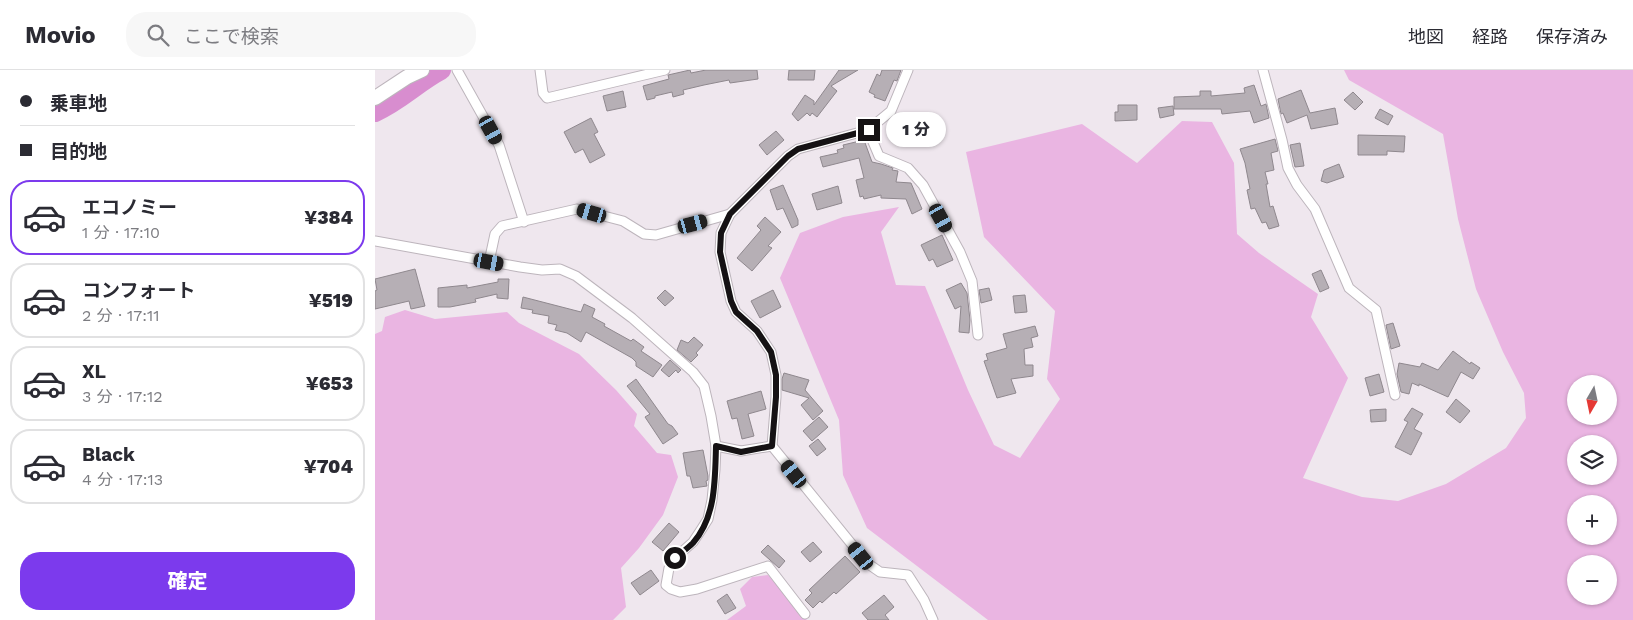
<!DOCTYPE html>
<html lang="ja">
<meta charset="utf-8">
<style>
:root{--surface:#fff;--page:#f7f7f7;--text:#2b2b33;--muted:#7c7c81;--line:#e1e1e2;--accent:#7c3aed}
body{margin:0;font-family:"Work Sans","Noto Sans JP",sans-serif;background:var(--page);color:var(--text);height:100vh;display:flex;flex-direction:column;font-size:19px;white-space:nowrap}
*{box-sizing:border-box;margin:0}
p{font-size:16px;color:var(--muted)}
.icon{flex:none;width:28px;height:28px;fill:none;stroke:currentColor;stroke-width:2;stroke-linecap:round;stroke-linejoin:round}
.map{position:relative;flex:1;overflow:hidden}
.side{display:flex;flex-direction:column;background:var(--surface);width:375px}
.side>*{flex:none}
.hud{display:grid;align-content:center;height:110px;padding:0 20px;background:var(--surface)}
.needle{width:32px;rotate:189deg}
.fabs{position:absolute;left:1192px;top:305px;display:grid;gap:10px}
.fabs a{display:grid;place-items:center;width:50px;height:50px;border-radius:50%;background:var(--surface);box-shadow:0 1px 4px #0004;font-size:25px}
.end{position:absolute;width:22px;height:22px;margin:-11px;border:6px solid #151214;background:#fff;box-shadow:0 0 0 2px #fff}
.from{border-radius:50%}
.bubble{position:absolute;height:35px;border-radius:18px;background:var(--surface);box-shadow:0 1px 4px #0004;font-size:16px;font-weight:800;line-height:35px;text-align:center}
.car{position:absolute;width:15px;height:30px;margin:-15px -8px;border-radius:6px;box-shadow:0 0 4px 1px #0007;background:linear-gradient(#222 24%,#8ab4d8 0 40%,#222 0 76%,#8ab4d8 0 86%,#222 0)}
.hud b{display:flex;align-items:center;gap:18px;height:48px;font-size:19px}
.hud b+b{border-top:1px solid var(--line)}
.hud i{width:12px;height:12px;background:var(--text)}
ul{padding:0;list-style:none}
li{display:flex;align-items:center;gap:15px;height:75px;margin:0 10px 8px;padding:0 10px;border:2px solid var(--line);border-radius:20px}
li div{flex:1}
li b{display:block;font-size:19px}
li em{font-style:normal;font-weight:800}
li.active{border-color:var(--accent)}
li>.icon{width:45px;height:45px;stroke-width:1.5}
.action{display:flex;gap:10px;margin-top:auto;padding:10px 20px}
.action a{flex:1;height:58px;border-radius:20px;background:var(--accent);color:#fff;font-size:20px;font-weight:800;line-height:58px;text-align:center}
header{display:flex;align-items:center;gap:30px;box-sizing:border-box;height:70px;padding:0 25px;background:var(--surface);border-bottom:1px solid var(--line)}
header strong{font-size:24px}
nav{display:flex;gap:28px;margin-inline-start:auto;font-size:18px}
.search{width:350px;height:45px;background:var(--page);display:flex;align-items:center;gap:12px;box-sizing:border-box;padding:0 18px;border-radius:20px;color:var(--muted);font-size:19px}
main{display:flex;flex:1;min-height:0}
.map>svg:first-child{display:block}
.green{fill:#eab5e2;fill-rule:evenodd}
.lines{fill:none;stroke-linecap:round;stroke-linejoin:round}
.river{stroke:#d88dcf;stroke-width:20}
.building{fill:#b6afb5;stroke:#8f888e}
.street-casing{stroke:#bdb5bc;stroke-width:11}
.secondary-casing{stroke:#bdb5bc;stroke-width:16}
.street{stroke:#fff;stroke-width:9}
.secondary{stroke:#fff;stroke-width:14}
.route{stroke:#151214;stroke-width:6}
</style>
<header>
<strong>Movio</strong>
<div class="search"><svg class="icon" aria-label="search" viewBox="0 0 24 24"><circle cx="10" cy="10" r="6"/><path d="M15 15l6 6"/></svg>ここで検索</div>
<nav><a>地図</a><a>経路</a><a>保存済み</a></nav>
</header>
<main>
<section class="side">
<div class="hud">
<b><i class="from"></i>乗車地</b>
<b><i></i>目的地</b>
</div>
<ul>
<li class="active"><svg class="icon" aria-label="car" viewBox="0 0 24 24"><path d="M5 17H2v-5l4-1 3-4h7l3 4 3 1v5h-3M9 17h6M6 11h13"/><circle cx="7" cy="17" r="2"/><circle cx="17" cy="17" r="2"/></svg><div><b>エコノミー</b><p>1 分 · 17:10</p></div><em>¥384</em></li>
<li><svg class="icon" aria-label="car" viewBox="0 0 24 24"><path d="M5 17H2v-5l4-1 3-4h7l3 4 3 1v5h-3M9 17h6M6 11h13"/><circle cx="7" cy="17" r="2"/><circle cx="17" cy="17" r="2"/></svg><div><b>コンフォート</b><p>2 分 · 17:11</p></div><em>¥519</em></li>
<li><svg class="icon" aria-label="car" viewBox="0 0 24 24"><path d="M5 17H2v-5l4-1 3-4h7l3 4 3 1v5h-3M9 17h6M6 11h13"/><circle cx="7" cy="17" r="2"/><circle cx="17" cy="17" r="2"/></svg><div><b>XL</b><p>3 分 · 17:12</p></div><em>¥653</em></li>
<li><svg class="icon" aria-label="car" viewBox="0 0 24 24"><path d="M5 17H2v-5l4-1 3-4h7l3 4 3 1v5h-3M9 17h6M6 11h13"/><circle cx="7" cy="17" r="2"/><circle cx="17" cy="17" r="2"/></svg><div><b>Black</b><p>4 分 · 17:13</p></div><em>¥704</em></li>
</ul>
<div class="action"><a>確定</a></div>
</section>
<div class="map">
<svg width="1258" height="550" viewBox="0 0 1258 550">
<rect width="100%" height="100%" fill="#efe7ee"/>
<g class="green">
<path d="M 969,0 L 1258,0 L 1258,550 L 613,550 L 492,458 L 468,405 L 464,350 L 405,208 L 425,163 L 468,147 L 524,137 L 506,162 L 521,215 L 550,216 L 593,320 L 619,375 L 645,388 L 685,329 L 672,309 L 680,241 L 609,167 L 591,82 L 707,54 L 762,93 L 807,51 L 837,52 L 859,93 L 862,164 L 884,183 L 943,224 L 936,247 L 973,308 L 928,408 L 987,427 L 1023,431 L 1071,414 L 1131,378 L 1151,348 L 1149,323 L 1128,282 L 1101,219 L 1083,149 L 1068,64 L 974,10 ZM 1201,314 L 1234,314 L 1234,346 L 1201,346 ZM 1201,374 L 1234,374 L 1234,406 L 1201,406 ZM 1201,434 L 1234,434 L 1234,466 L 1201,466 ZM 1201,494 L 1234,494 L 1234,526 L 1201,526 Z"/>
<polygon points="30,240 60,249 132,242 144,253 204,284 241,320 262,344 259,356 282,383 296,385 303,407 288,445 264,478 246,498 251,537 238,550 0,550 0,264 7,261 10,247"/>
<polygon points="393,505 432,550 352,550 371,536 365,519 377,507"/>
</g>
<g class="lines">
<path class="river" d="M 0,42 C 25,31 43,12 66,0"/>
</g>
<g class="building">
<polygon points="315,0 316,3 331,0 382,0 383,9 355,13 354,10 329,15 308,20 309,24 298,27 297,22 280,26 280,28 272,30 268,16 294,9 293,5"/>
<polygon points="414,0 440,0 439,10 413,10"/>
<polygon points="464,0 483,0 456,16 462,21 442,47 437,43 435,46 432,43 423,51 417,44 430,25 439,31 439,35"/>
<polygon points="507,0 526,0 522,11 519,10 510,31 499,27 500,25 494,22 502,4 505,6"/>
<polygon points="879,15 886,36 891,34 894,48 879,53 875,41 847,44 846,39 799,39 799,27 825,26 825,21 836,21 836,26 870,23 869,18"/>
<polygon points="926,20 935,43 960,38 963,54 936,59 932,45 912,53 908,43 906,44 903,29"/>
<polygon points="248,21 251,37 232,41 228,26"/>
<polygon points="978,22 988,32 980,40 969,30"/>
<polygon points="743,35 762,35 762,50 740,51 740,42 743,42"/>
<polygon points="798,36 799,45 785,48 783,38"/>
<polygon points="1005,39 1018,46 1013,55 1000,48"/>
<polygon points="216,48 223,62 219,64 230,85 215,93 208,79 200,83 189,62"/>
<polygon points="401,61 409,70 392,85 384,75"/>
<polygon points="983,65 1030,66 1029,82 1012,81 1012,85 983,85"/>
<polygon points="900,69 903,81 896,83 899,100 890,102 893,114 891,114 895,137 898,136 904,156 894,159 891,152 887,153 880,138 876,139 872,120 875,119 870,93 865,79"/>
<polygon points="489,70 497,92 506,94 518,98 517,100 523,101 521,112 536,113 547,139 537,144 531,129 506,128 506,125 489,129 488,126 485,127 481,110 489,108 484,88 448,97 445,87 463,83 462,80 469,78 468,75"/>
<polygon points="925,73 929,96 920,97 915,75"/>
<polygon points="964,94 969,107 952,113 946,111 949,100"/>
<polygon points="408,115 423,150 423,155 417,158 408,138 402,140 395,120"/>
<polygon points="463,116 467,133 442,140 437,124"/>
<polygon points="390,147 406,162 393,176 397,178 377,201 362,188 386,160 382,156"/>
<polygon points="567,165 578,190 562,197 558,189 554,191 546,175"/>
<polygon points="40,199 50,236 36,239 34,231 0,239 0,221 2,220 0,209"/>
<polygon points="946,200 954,218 945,222 937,204"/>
<polygon points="123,209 134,209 133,229 122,228 122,224 100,229 101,232 75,237 63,237 63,218 92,215 92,218 123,212"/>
<polygon points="586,213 592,223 595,250 594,263 584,262 586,236 580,239 571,220"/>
<polygon points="614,218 617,230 606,233 604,220"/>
<polygon points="290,220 299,228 290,236 282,228"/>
<polygon points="398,220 406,237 385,248 376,231"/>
<polygon points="650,225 652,242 640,243 638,226"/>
<polygon points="148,227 206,242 209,234 220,239 217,247 230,254 229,256 256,271 258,269 269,277 266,281 287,295 278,307 261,296 261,292 257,288 211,262 206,272 192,263 180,260 182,255 173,253 174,246 157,243 158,240 146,238"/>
<polygon points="1018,253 1025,276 1016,279 1011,255"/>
<polygon points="660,256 663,266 656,268 658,277 649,279 650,295 658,295 658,306 636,309 641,323 622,328 609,291 613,290 611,284 632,278 628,264"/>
<polygon points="319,267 328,275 321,283 323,285 316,292 302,280 306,270 313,273"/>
<polygon points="1078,281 1095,294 1096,292 1105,298 1098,309 1086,302 1073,327 1044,314 1044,316 1037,313 1034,324 1026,322 1022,304 1024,293 1045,297 1047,293 1063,300"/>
<polygon points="295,290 306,300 303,303 301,300 294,307 286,300"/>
<polygon points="409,303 434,310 430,320 448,341 438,350 426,335 434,328 407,320 407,309"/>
<polygon points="1004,304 1009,322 995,326 990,308"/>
<polygon points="261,309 293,354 297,356 303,364 288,374 270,347 275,344 252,316"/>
<polygon points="386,321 391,339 373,344 379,366 367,369 362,348 357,349 352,331"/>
<polygon points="1081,329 1095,341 1085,353 1071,342"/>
<polygon points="1037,338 1048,344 1039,359 1047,363 1036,385 1020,377 1033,352 1029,350"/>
<polygon points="1011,339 1011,351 996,352 995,340"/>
<polygon points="444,347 453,357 437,371 428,361"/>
<polygon points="443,369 451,379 442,386 434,376"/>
<polygon points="328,380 333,406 333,410 331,411 332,416 318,418 315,406 312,406 308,383"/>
<polygon points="294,453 304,462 288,481 277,472"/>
<polygon points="438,472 447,482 435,492 426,482"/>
<polygon points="393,475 410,491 404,498 386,482"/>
<polygon points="470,486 485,502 461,524 459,522 447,533 445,531 438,538 430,530 437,523 434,520"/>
<polygon points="276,500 284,511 265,525 256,513"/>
<polygon points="352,524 361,538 350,544 342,531"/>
<polygon points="509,525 519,537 510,545 514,550 493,550 487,543"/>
</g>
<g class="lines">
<defs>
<g id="street">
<polyline points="82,0 124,75 149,152"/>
<polyline points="165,0 168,23 172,28 290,0"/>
<polyline points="533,0 516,41 493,60 423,79 413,86 355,144 346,163 345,182 356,231 361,242 382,261 396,282 401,305 401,327 397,376 492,493 505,502 533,505 549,530 558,550"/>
<polyline points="888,0 907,70 913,98 922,115 940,139 974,218 1001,240 1020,325"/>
<polyline points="493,60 504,86 533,98 548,115 585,182 597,211 603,265"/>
<polyline points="0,171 145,197 167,200 185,199 201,206 257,248 318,302 329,316 336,346 341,376 340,400 337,430 333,449 326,460 318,472 300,488 294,498 291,515 296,519 305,522 322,519 393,496 430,544"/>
<polyline points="114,192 120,164 127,156 202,139 248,151 269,164 281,165 355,144"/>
<polyline points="341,376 366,381 397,376"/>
</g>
<polyline id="secondary" points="0,28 32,7 47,0"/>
</defs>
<use href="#street" class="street-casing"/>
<use href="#secondary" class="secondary-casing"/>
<use href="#street" class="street"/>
<use href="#secondary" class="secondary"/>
</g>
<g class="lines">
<path class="route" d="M 300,488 C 306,483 313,478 318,473 C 341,447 340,409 341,376 L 366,382 L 397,376 L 401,327 L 401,305 L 396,282 L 382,261 L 361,242 L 356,231 L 345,182 L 346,163 L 355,144 L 413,86 L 423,79 L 494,60"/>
</g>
</svg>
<div class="fabs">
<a><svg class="needle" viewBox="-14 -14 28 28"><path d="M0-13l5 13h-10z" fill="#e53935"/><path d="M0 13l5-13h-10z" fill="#7c7c81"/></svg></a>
<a><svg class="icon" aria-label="layers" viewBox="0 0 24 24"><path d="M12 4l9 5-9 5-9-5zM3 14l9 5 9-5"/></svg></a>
<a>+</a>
<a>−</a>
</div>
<i class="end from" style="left:300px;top:488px"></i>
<i class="end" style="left:494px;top:60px"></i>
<div class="bubble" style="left:511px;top:42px;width:60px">1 分</div>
<i class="car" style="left:116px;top:60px;rotate:151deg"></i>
<i class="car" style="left:217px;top:143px;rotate:286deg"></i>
<i class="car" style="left:566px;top:148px;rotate:151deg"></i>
<i class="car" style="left:318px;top:154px;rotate:75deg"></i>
<i class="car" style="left:114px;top:192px;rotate:100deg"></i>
<i class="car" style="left:419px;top:404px;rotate:321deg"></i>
<i class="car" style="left:486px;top:486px;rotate:321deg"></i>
</div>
</main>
